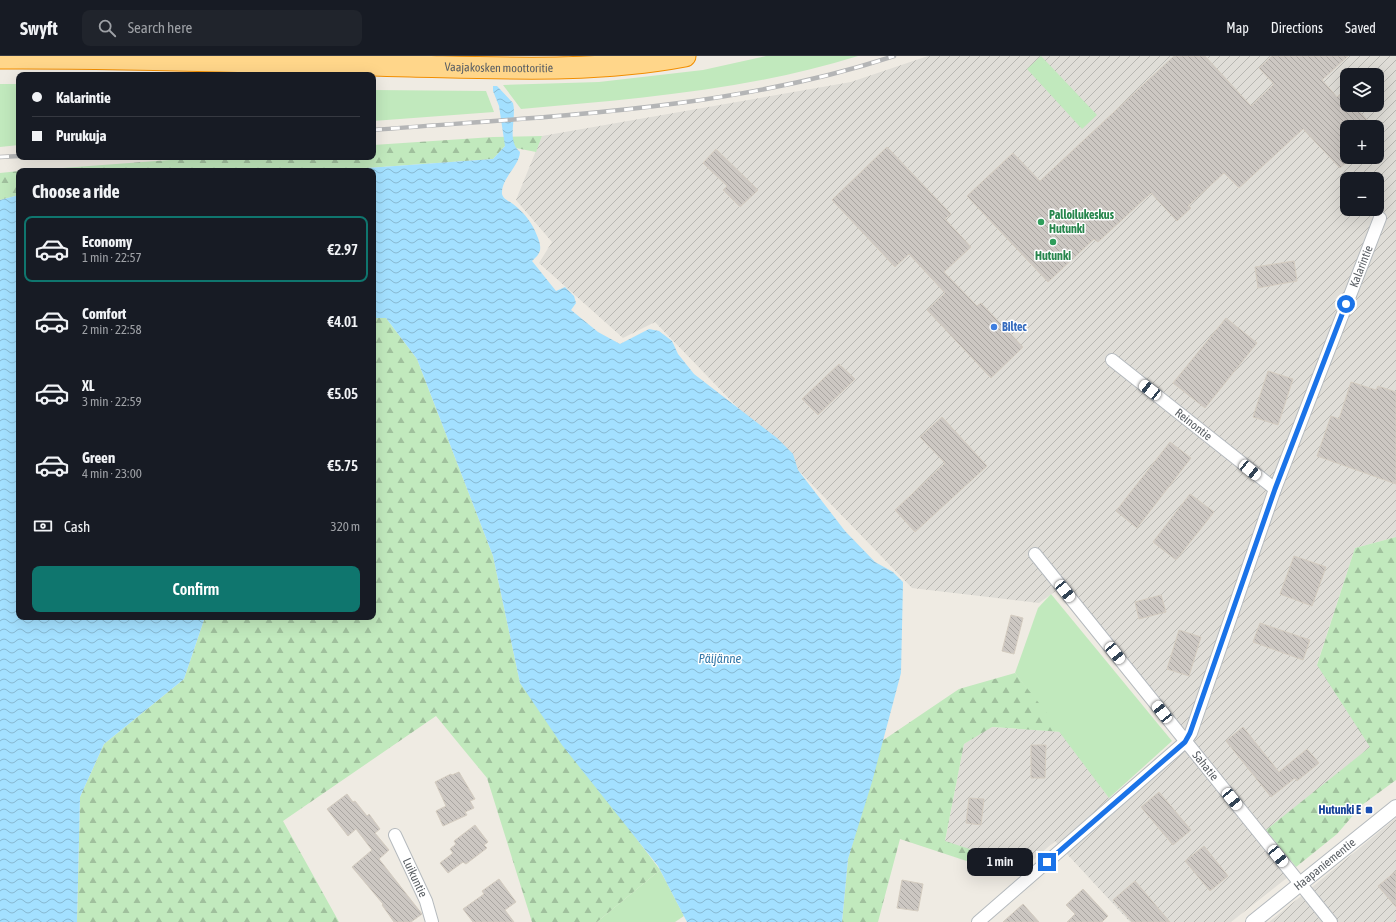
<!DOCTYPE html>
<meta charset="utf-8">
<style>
:root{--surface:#171b24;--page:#20242c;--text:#f1f3f6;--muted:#9ea1a6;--line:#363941;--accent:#0f766e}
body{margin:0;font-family:"Asap Condensed",sans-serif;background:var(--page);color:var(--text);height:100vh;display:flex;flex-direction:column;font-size:15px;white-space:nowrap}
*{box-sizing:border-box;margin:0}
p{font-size:13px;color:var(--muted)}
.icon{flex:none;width:22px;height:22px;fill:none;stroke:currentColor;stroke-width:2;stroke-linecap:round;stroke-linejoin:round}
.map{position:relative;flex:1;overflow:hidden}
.side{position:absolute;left:16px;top:112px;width:360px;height:452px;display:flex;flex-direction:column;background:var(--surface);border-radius:8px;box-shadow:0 4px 16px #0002}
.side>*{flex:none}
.banner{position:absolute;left:16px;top:16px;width:360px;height:88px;border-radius:8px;box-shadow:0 4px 16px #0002;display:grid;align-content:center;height:88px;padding:0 16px;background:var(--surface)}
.controls{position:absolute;left:1340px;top:12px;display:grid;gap:8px}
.controls a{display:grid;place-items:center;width:44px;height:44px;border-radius:8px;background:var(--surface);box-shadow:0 4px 16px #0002;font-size:20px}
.end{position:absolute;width:18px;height:18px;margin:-9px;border:5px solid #1a73e8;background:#fff;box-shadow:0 0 0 2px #fff}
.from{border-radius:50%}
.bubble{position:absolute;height:28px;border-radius:8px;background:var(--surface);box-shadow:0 4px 16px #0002;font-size:13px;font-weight:600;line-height:28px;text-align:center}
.car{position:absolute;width:12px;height:24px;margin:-12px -6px;border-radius:5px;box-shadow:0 0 3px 1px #0007;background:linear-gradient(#fff 24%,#345 0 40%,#fff 0 76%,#345 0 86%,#fff 0)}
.banner b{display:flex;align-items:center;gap:14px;height:38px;font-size:15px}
.banner b+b{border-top:1px solid var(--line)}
.banner i{width:10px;height:10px;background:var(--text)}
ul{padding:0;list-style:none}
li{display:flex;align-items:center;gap:12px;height:66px;margin:0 8px 6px;padding:0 8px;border:2px solid transparent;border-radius:8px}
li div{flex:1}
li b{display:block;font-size:15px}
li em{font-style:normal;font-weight:600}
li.on{border-color:var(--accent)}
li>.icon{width:36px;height:36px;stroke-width:1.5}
h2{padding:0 16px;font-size:18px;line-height:48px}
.pay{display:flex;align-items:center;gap:10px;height:44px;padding:0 16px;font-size:15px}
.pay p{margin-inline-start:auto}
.button{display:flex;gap:8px;margin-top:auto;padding:8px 16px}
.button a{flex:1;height:46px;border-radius:8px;background:var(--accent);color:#fff;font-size:16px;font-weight:600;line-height:46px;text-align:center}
header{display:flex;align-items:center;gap:24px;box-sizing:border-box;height:56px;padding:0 20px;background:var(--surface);border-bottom:1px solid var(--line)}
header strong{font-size:19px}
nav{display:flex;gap:22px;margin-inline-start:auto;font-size:14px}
.search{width:280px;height:36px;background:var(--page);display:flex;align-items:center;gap:10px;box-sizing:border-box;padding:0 14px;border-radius:8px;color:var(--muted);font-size:15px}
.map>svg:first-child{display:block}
.industrial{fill:url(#industrial-furrows);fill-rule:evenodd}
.green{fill:#c1e9bd}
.forest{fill:url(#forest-firs)}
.water{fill:url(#water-waves)}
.building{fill:url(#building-back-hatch);stroke:#d4ccc0}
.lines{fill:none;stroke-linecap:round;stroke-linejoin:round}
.minor-casing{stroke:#b5babe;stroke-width:14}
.tertiary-casing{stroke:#b5babe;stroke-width:16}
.motorway-casing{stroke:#f28e00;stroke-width:23}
.minor{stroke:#fff;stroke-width:12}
.tertiary{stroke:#fff;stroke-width:14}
.motorway{stroke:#ffd68a;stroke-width:21}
.rail-casing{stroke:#b4b5b6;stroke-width:4.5}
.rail{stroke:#fff;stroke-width:3;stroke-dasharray:9;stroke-linecap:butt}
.route{stroke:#1a73e8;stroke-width:5}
.leisure-dot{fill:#2e9e5b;stroke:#fff;stroke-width:1.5}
.shop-dot{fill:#3f7fe0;stroke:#fff;stroke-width:1.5}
.transit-dot{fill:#1a4fb4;stroke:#fff;stroke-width:1.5}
.labels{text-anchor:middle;stroke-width:3;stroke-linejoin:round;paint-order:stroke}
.street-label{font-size:12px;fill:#5b6065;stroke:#fff}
.leisure-label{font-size:12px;font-weight:bold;fill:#27864d;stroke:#fff;text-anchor:start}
.shop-label{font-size:12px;font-weight:bold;fill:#366cbe;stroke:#fff;text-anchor:start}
.transit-label{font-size:12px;font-weight:bold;fill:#164399;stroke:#fff;text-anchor:end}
.water-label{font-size:13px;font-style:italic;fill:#3277a8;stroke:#fff}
</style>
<header>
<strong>Swyft</strong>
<div class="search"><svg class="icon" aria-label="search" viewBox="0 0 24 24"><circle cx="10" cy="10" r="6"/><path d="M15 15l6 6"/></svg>Search here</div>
<nav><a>Map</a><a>Directions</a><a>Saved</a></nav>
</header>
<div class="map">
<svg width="1396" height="866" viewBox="0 0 1396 866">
<defs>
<pattern id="industrial-furrows" width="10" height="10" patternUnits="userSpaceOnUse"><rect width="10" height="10" fill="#dfddd7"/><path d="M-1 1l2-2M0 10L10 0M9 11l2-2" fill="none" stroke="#b8b7b2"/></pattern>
<pattern id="forest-firs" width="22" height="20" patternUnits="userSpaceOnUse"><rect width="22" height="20" fill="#c1e9bd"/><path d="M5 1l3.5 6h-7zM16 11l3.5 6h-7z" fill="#a0c09d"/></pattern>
<pattern id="water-waves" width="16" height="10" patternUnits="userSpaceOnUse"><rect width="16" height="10" fill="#a3e0ff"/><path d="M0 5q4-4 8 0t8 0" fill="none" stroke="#88b9d2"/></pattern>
<pattern id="building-back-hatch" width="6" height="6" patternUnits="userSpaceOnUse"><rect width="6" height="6" fill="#ccc7c2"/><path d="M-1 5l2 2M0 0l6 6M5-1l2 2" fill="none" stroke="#a9a5a1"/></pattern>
</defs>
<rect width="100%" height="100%" fill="#efebe3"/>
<g class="industrial">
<path d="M 928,0 L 1396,0 L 1396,481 L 1355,492 L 1317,608 L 1371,691 L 1257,782 L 1288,821 L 1231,866 L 1130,866 L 1055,785 L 1025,811 L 945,786 L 964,688 L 991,671 L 1062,676 L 1114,749 L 1187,686 L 1061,531 L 1039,547 L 912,532 L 655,266 L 623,282 L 539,207 L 552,186 L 516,144 L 542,80 L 851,26 ZM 1347,19 L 1377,19 L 1377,49 L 1347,49 ZM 1347,71 L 1377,71 L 1377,101 L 1347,101 ZM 1347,123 L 1377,123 L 1377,153 L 1347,153 Z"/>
<polygon points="1396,762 1396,866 1269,866 1310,833"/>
</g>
<g class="green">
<path d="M 766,0 L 858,0 C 749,34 634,43 521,53 L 503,29 L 599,26 L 703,14 Z"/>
<polygon points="1041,0 1097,59 1082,73 1027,13"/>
<polygon points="0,28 19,28 19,89 0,91"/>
<polygon points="373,34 486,35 494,56 373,65"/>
<polygon points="1051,538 1172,685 1109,742 1015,617 1038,552"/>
<polygon points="660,814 684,860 675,866 597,866"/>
</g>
<g class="forest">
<polygon points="542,80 536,96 505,90 493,103 325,115 22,115 210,101 373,101 373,89 493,81"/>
<polygon points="19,115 19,139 0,144 0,117"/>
<polygon points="373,262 386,262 417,303 493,500 520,627 660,814 597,866 532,866 487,722 436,660 283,765 339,866 77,866 80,741 104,688 184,623 205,561 373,561"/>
<polygon points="1396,481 1396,724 1362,749 1337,778 1296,811 1266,774 1370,691 1317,609 1355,492"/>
<polygon points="1015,617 1062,676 992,671 964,688 945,785 1025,811 1012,820 900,783 878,866 842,866 848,803 882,685 959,633"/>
</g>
<g class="water">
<path d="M 493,30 L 497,30 L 513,47 C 517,63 506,84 520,96 C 519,111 501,122 502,138 C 503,143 509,145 513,148 C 525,157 533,168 538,182 C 542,193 541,197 532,205 L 556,235 L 565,231 L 574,240 L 576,247 L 571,254 L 598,276 L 620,288 L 649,273 L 659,275 L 672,285 L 678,298 L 694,318 L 777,382 L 793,398 L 798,414 L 845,475 L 875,506 L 893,516 L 903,526 L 901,617 L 872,726 L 848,803 L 842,866 L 687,866 L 658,810 L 562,689 L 520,627 L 493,500 L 417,303 L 386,262 L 373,262 L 373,115 L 325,115 L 493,103 L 505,90 L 499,50 L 493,35 Z"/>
<polygon points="19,139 19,561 205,561 184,623 104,688 80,741 77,866 0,866 0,144"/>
</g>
<g class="building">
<polygon points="1174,0 1205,0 1251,50 1274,28 1259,12 1272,0 1348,0 1322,24 1337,41 1341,37 1347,43 1347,49 1353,49 1374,71 1347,71 1347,106 1340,112 1303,73 1239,132 1224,117 1188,150 1191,152 1177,165 1151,137 1098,186 1094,183 1048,226 967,140 1013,97 1040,125"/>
<polygon points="887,91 951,158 945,163 971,191 944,216 977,250 981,247 1023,291 991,322 927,254 945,237 909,198 895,211 832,144"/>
<polygon points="716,93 758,134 740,151 723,134 727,130 703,107"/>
<polygon points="1294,205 1297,225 1258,232 1255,211"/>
<polygon points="1226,262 1257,287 1205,352 1173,327"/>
<polygon points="839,308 855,323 818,359 802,343"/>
<polygon points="1268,315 1293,323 1278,369 1253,361"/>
<polygon points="1351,326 1376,334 1378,330 1396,336 1396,428 1317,400 1331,360 1339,363"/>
<polygon points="942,361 987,410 915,476 895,454 945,407 920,381"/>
<polygon points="1170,386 1191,402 1137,472 1116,455"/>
<polygon points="1190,438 1214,456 1176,504 1153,486"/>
<polygon points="1294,500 1326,511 1312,550 1280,538"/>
<polygon points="1161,539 1166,556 1139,563 1135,546"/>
<polygon points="1011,559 1023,562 1014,598 1002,595"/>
<polygon points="1260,567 1310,584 1303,604 1253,586"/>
<polygon points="1179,574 1201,581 1189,620 1167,613"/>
<polygon points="1243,671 1279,716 1307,693 1319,707 1297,725 1295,722 1271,741 1226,685"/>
<polygon points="1031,689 1046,689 1045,722 1031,722"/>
<polygon points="459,716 475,743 470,745 474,752 465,756 467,759 443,770 436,755 446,750 435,726 451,718 452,719"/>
<polygon points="1159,736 1191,774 1173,789 1141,751"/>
<polygon points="347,738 353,746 355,745 367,760 369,758 380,773 375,777 389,794 379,803 422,858 411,866 394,866 382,849 383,848 352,811 372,794 356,773 348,780 327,753"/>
<polygon points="969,742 984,743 981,769 966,767"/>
<polygon points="475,769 488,786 484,789 487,792 466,808 463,806 448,817 440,807 453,797 450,793 456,788 454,785"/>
<polygon points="1204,790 1228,820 1210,835 1185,805"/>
<polygon points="1396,815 1396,851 1378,830"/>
<polygon points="499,823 516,846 505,854 514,866 473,866 463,853 484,838 482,835"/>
<polygon points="902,824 923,828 918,855 897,852"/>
<polygon points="1135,825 1170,866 1132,866 1113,844"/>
<polygon points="1083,833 1108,860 1102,866 1067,866 1075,858 1066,849"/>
<polygon points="1023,848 1039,866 1003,866"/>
</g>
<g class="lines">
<defs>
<g id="minor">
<path id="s1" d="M 1112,304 L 1275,433"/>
<path id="s2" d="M 1035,498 L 1331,866"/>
<path id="s3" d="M 395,779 L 426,845 L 432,866"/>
<path id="s4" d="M 978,866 L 1185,686 L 1191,677 L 1275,433 L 1380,162"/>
</g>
<g id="tertiary">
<path id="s5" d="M 1253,866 L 1396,751"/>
</g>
<g id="motorway">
<path id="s6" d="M 0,2 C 137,1 273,7 410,10 C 501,12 595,17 685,0"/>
</g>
</defs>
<use href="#minor" class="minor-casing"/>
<use href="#tertiary" class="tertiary-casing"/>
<use href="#motorway" class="motorway-casing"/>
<use href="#minor" class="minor"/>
<use href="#tertiary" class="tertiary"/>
<use href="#motorway" class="motorway"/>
<defs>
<g id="rail">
<path d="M 373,74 C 547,60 727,55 894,0"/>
<polyline points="0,101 19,100"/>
</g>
</defs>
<use href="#rail" class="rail-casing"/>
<use href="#rail" class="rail"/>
</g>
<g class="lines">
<polyline class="route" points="1047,806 1185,686 1190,677 1275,433 1346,248"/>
</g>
<g class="leisure-dot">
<circle cx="1041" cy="166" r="4"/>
<circle cx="1053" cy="186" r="4"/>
</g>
<circle class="shop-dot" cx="994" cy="271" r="4"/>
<rect class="transit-dot" x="1365" y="750" width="8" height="8" rx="2"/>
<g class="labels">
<g class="street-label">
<text dy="4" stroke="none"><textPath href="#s6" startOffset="499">Vaajakosken moottoritie</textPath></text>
<text dy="4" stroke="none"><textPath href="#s4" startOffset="782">Kalarintie</textPath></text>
<text dy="4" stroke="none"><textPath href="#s1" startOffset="104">Reinontie</textPath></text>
<text dy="4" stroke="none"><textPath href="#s2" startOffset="272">Sahatie</textPath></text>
<text dy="4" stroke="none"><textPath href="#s5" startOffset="92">Haapaniementie</textPath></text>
<text dy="4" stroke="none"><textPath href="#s3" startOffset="47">Luikuntie</textPath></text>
</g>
<g class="leisure-label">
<text x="1049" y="163">Palloilukeskus<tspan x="1049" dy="14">Hutunki</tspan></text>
<text x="1053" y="204" text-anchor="middle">Hutunki</text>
</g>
<g class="shop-label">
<text x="1002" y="275">Biltec</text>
</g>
<g class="transit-label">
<text x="1361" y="758">Hutunki E</text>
</g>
<g class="water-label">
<text x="720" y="607">Päijänne</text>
</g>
</g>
</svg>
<div class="controls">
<a><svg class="icon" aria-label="layers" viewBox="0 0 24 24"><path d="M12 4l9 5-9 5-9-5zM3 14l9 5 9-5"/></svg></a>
<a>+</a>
<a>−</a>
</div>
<i class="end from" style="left:1346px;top:248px"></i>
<i class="end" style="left:1047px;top:806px"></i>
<div class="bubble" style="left:967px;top:792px;width:66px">1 min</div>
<i class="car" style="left:1150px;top:334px;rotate:308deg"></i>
<i class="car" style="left:1250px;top:414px;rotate:129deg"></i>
<i class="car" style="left:1065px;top:535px;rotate:141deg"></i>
<i class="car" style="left:1115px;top:597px;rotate:141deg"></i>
<i class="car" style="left:1162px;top:656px;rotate:322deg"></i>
<i class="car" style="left:1232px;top:743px;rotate:141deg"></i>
<i class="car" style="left:1278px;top:800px;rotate:141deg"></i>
<div class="banner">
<b><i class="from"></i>Kalarintie</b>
<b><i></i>Purukuja</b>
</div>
<section class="side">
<h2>Choose a ride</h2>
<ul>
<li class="on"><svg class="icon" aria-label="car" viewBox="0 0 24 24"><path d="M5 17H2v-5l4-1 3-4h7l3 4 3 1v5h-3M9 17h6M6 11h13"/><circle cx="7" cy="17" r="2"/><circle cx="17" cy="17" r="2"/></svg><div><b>Economy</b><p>1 min · 22:57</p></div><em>€2.97</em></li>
<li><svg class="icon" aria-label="car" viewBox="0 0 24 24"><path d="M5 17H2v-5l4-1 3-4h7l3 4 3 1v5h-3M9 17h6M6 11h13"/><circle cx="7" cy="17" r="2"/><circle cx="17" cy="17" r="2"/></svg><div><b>Comfort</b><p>2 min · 22:58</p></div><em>€4.01</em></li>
<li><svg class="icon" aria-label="car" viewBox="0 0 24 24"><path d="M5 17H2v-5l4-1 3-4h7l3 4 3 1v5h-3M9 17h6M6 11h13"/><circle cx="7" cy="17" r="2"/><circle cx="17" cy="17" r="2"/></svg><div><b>XL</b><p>3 min · 22:59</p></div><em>€5.05</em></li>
<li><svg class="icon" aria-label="car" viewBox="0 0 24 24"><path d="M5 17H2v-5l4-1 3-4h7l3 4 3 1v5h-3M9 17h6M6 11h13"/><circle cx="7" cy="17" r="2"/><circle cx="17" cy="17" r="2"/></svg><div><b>Green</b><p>4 min · 23:00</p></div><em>€5.75</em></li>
</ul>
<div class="pay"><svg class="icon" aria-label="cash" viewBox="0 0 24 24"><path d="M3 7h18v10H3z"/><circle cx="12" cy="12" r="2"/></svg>Cash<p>320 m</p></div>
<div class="button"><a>Confirm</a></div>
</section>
</div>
